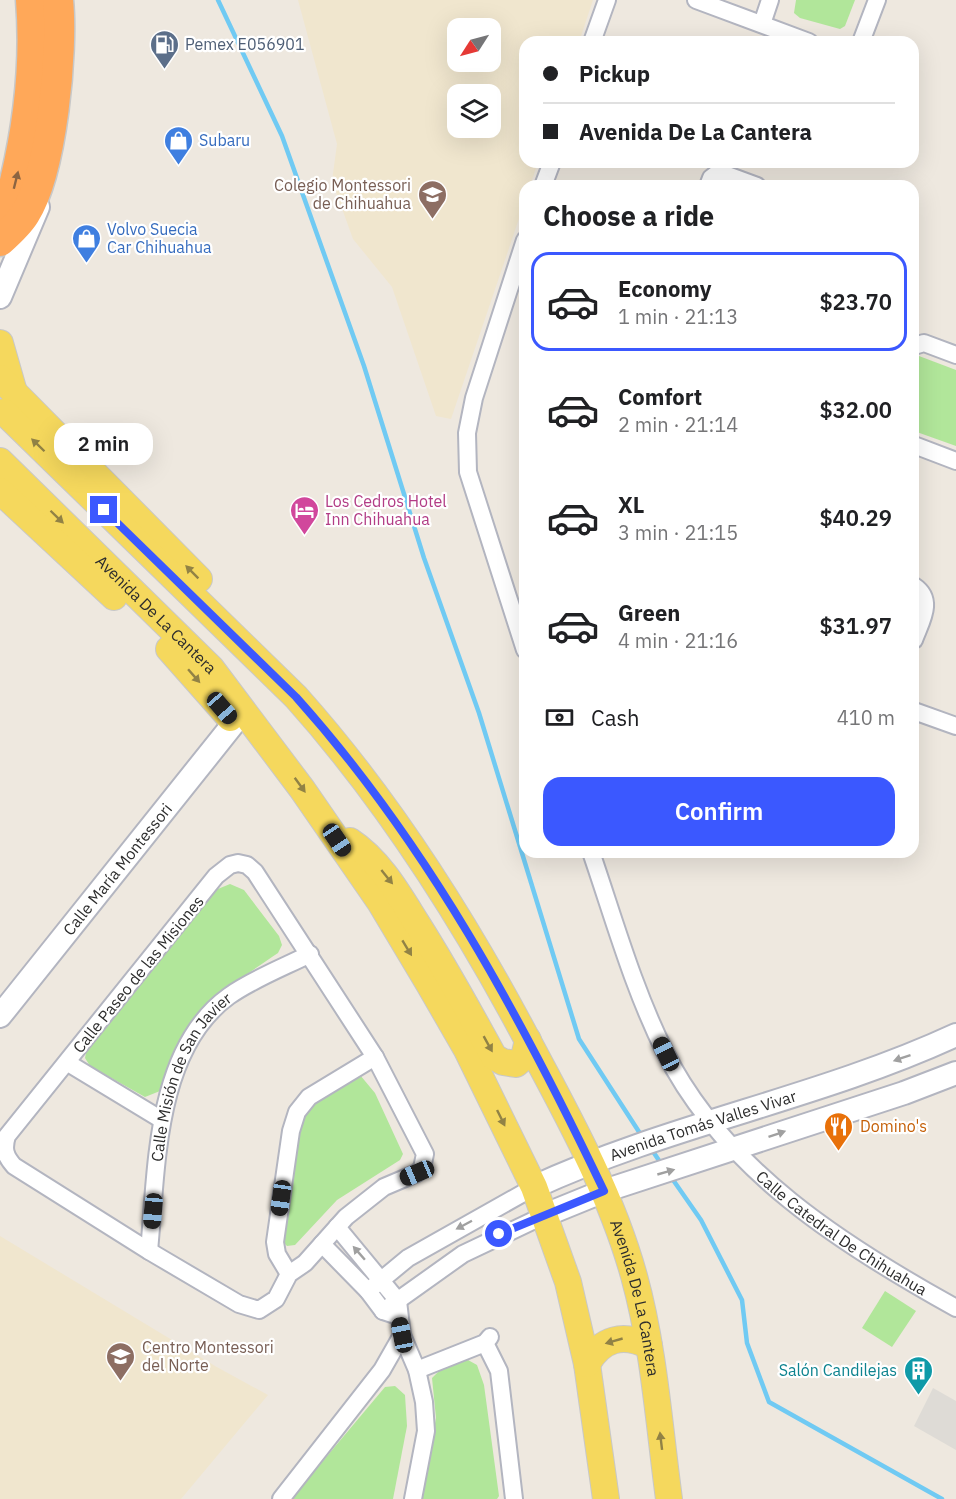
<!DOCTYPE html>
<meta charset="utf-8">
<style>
:root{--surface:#fff;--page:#f6f6f6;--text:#202124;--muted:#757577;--line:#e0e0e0;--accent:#3b58ff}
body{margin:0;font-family:"IBM Plex Sans",sans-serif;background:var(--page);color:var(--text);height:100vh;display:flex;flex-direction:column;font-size:22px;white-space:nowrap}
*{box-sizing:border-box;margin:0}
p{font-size:20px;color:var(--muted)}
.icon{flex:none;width:33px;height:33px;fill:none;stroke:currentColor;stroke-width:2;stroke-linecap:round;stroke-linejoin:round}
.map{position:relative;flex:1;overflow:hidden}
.details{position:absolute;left:519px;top:180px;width:400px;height:678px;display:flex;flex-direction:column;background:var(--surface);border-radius:18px;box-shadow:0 6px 24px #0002}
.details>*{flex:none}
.hud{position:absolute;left:519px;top:36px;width:400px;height:132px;border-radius:18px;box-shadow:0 6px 24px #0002;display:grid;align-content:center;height:132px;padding:0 24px;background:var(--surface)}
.needle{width:39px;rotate:234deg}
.fabs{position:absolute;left:447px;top:18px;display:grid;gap:12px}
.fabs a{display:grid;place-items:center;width:54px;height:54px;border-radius:12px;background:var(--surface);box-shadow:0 6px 24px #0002;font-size:30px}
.end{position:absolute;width:27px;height:27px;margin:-14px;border:8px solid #3b58ff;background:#fff;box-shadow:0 0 0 3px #fff}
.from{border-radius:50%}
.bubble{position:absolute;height:42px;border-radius:18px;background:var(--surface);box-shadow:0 6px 24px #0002;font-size:20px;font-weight:600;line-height:42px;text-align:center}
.car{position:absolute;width:18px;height:36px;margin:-18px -9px;border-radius:8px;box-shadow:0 0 4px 2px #0007;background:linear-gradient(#222 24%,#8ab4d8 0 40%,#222 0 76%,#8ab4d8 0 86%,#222 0)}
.hud b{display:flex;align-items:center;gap:21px;height:57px;font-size:22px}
.hud b+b{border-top:2px solid var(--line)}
.hud i{width:15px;height:15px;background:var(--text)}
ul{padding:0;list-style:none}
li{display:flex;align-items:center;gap:18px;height:99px;margin:0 12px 9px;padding:0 12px;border:3px solid transparent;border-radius:18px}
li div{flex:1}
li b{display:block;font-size:22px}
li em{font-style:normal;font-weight:600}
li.on{border-color:var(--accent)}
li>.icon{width:54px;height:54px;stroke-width:1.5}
h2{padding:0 24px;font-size:27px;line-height:72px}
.pay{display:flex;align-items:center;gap:15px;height:66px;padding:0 24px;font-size:22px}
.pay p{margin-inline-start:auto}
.action{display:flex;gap:12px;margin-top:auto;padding:12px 24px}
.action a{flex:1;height:69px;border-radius:18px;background:var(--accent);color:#fff;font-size:24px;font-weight:600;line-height:69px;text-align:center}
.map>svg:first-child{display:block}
.education{fill:#f0e6ce;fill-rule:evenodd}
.green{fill:#b1e69a}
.plaza{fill:#dedbd6}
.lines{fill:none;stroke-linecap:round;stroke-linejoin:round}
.stream{stroke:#70caf3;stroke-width:4.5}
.street-casing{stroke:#b3b5c0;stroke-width:20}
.secondary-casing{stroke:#b3b5c0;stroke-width:26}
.primary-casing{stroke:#c8c8c8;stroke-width:28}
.highway-casing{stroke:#c8c8c8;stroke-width:33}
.street{stroke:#fff;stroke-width:16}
.secondary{stroke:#fff;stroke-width:22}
.primary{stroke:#f5d85d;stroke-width:26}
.highway{stroke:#ffa859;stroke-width:30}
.oneway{fill:#8c6441}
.oneway2{fill:#918245}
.oneway3{fill:#a0a0a0}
.route{stroke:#3b58ff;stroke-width:8}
.labels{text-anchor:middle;stroke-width:4.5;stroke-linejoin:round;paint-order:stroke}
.service-label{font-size:16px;fill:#4e5e75;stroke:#fff;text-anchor:start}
.shop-label{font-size:16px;fill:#366cbe;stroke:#fff;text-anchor:start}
.education-label{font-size:16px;fill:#785e54;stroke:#fff;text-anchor:end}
.hotel-label{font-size:16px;fill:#b23c85;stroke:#fff;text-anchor:start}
.street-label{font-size:16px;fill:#2d2d2d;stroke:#fff}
.food-label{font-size:16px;fill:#c56008;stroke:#fff;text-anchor:start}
.culture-label{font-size:16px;fill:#0d838f;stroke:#fff;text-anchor:end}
</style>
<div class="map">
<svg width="956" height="1499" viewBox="0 0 956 1499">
<rect width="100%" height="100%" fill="#eee8df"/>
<g class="education">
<path d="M 298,0 L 593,0 L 579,42 L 525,42 L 525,162 L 538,162 L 530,186 L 525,186 L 525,201 L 451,419 L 436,416 L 392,287 L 353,239 L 332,181 L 337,144 ZM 458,28 L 490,28 L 490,62 L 458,62 ZM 458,94 L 490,94 L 490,128 L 458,128 Z"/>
<polygon points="0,1236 215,1366 268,1395 181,1499 0,1499"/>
</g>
<g class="green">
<polygon points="796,0 855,0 845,26 840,29 800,18 794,13"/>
<polygon points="919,356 956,370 956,446 914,431 914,372"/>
<path d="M 230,884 L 244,890 L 279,936 L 282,945 L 278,953 C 210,999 188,1012 160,1091 L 145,1097 L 90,1066 L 85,1058 L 87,1048 L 213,891 Z"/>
<polygon points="360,1075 375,1093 403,1154 400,1160 337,1200 295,1245 287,1246 283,1242 295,1129 304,1104"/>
<polygon points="885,1291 916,1311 892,1347 862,1328"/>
<polygon points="468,1360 477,1365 484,1385 499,1496 497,1499 421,1499 436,1418 432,1378 442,1368"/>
<polygon points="395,1386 405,1395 407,1426 393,1499 291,1499 385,1387"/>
</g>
<polygon class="plaza" points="933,1388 956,1401 956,1450 914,1426"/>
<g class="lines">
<g class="stream">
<polyline points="218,0 282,136 364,366 424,558 479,713 579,1039 643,1138"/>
<polyline points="650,1147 662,1165"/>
<polyline points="671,1177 701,1220 742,1300 747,1343 769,1402 942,1499"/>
</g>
<defs>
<g id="street">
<polyline points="696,0 809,42"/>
<polyline points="762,24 770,0"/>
<polyline points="592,42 607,0"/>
<polyline points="861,42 877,0"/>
<polyline points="543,186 552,162"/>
<polyline points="708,186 711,178 719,172 757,186"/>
<polyline points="525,240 474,398 467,433 468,472 525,650"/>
<polyline points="914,346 924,343 956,355"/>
<polyline points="914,445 956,461"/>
<path d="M 914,586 C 935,600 921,621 914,640"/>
<polyline points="914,711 956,726"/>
<path id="s1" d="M 591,852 C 614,919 633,988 665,1052 C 724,1170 844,1246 956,1308"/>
<path d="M 238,863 L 247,865 L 255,872 L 375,1057 L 425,1154 L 422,1168 L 417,1173 L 384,1187 L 346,1217 L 305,1263 L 289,1274 L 276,1299 L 259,1310 L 239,1304 L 149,1251 L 14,1166 C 5,1156 3,1149 7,1136 L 216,876 L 230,865 Z"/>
<polyline points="68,1063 162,1120"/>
<polyline points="337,1227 398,1301 402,1335 417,1370 424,1402 426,1431 413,1499"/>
<polyline points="322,1244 368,1291 383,1311 392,1314"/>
<path id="s2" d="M 149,1251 C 157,1170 154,1050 229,996 C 253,979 284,967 310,954"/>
<polyline points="289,1274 277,1254 275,1242 291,1131 297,1112 309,1097 375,1057"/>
<polyline points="368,1291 408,1258 534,1187"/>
<polyline points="383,1311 463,1254 545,1215"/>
<polyline points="485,1343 499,1371 514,1499"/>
<polyline points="417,1370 485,1343 490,1337"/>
<polyline points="281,1499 382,1370 402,1335"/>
</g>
<g id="secondary">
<polyline points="0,297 38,207"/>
<path id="s3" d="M 0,1016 L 234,723"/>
<path id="s4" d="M 534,1187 C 670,1124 820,1098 956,1035"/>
<polyline points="545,1215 604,1191 904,1093 956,1073"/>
</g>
<g id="primary">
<polyline points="0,343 14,392"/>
<polyline points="0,378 199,579"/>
<path id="s5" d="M 4,412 L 296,697 C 389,801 463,918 528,1041 C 568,1116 611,1193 634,1276 C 654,1348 659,1425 669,1499"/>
<path id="s6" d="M 0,461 L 211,668 L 302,789 L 380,902 L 429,984 L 467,1050 L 534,1187 L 568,1282 L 587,1364 L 606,1499"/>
<polyline points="0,491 114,597"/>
<polyline points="169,649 230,718"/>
<path d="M 350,841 C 379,860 398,893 416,922 C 444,966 469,1011 494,1057 L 503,1062 L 516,1064 L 524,1057 L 528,1040"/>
<path d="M 587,1364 C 602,1338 623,1333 649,1346"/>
</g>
<g id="highway">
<path d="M 5,219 C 26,147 37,75 31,0"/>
<path d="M 0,241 C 9,233 19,224 25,214 C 52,171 63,51 58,0"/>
</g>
</defs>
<use href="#street" class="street-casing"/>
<use href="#secondary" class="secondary-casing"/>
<use href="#primary" class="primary-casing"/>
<use href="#highway" class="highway-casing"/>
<use href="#street" class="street"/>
<use href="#secondary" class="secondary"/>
<use href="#primary" class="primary"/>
<use href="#highway" class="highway"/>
</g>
<defs><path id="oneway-solid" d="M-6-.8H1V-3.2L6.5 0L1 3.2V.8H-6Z" transform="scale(1.5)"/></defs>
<use class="oneway" href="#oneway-solid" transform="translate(16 180) rotate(-76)"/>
<g class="oneway2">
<use href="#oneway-solid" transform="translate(38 445) rotate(-136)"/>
<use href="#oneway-solid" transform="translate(57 517) rotate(44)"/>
<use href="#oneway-solid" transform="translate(192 572) rotate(-135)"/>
<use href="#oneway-solid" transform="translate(194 676) rotate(49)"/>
<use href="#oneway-solid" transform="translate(300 785) rotate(54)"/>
<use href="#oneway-solid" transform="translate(387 877) rotate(51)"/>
<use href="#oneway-solid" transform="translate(407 948) rotate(59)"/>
<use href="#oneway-solid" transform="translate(488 1044) rotate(61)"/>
<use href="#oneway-solid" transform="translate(501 1118) rotate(64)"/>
<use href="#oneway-solid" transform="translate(614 1341) rotate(164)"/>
<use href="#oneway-solid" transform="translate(661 1441) rotate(-97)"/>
</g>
<g class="oneway3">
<use href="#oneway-solid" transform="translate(902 1058) rotate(161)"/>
<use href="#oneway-solid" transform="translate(777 1134) rotate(-19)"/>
<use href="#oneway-solid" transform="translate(666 1172) rotate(-16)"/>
<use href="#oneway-solid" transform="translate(464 1225) rotate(152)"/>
<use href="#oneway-solid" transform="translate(359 1253) rotate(-131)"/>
</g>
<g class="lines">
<path class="route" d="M 104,510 L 296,697 C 427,843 520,1015 604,1191 L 499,1234"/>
</g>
<defs>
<symbol id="fuel-pin" viewBox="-11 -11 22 30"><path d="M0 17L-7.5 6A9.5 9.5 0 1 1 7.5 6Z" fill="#5c6f8a" stroke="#fff"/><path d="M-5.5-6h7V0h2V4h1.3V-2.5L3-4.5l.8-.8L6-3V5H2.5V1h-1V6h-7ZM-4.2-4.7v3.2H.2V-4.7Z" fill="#fff"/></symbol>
<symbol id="shop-pin" viewBox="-11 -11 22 30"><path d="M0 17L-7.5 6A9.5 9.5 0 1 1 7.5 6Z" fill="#3f7fe0" stroke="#fff"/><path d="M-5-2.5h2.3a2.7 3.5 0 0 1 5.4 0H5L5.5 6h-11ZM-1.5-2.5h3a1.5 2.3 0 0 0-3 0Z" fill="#fff"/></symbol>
<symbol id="school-pin" viewBox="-11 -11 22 30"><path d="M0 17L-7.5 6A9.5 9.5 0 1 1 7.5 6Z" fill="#8d6e63" stroke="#fff"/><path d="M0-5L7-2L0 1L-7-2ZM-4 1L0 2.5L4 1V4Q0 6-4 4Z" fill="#fff"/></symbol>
<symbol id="hotel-pin" viewBox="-11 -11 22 30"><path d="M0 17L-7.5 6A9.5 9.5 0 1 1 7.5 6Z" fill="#d1479c" stroke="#fff"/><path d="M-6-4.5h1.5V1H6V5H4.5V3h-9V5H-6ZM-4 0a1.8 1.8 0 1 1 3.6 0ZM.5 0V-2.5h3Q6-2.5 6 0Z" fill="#fff"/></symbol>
<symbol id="restaurant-pin" viewBox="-11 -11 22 30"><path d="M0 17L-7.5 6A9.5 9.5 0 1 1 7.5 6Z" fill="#e8710a" stroke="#fff"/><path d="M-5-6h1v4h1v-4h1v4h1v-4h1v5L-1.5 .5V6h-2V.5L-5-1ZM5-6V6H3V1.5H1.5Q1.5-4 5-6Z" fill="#fff"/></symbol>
<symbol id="building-pin" viewBox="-11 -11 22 30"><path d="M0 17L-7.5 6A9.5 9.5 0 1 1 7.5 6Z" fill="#0f9aa8" stroke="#fff"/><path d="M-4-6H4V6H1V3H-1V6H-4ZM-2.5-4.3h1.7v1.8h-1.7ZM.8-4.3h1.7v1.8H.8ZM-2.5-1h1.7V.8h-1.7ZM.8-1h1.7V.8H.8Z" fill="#fff"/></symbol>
</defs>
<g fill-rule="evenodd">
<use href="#fuel-pin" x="148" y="28" width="33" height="45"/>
<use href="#shop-pin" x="162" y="124" width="33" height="45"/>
<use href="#school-pin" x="416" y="178" width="33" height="45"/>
<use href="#shop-pin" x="70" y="222" width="33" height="45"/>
<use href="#hotel-pin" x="288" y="494" width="33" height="45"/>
<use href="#restaurant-pin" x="822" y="1110" width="33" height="45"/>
<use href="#school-pin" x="104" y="1340" width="33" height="45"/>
<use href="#building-pin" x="902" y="1354" width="33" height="45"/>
</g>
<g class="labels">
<g class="service-label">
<text x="185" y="50">Pemex E056901</text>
</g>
<g class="shop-label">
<text x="199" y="146">Subaru</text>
<text x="107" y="235">Volvo Suecia<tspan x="107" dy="18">Car Chihuahua</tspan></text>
</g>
<g class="education-label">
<text x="411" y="191">Colegio Montessori<tspan x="411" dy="18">de Chihuahua</tspan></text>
<text x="142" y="1353" text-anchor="start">Centro Montessori<tspan x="142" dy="18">del Norte</tspan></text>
</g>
<g class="hotel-label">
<text x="325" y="507">Los Cedros Hotel<tspan x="325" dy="18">Inn Chihuahua</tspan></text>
</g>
<g class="street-label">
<text dy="6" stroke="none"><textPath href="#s6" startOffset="219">Avenida De La Cantera</textPath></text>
<text dy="6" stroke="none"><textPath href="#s3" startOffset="188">Calle María Montessori</textPath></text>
<text transform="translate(138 974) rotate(-51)" y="6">Calle Paseo de las Misiones</text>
<text dy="6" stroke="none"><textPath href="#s2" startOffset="183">Calle Misión de San Javier</textPath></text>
<text dy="6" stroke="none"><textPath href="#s4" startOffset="180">Avenida Tomás Valles Vivar</textPath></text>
<text dy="6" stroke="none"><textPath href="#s1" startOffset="470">Calle Catedral De Chihuahua</textPath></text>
<text dy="6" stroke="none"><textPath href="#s5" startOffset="1104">Avenida De La Cantera</textPath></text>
</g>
<g class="food-label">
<text x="860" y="1132">Domino's</text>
</g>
<g class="culture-label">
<text x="897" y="1376">Salón Candilejas</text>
</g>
</g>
</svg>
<div class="fabs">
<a><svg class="needle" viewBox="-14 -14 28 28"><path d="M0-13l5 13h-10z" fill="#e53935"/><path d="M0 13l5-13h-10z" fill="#757577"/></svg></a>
<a><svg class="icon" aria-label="layers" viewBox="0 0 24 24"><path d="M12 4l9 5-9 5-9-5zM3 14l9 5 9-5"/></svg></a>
</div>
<i class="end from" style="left:499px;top:1234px"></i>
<i class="end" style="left:104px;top:510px"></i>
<div class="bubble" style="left:54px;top:423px;width:99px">2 min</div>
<i class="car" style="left:222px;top:708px;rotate:139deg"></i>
<i class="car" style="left:337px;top:840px;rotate:146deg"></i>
<i class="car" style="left:666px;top:1054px;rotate:334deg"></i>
<i class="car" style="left:417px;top:1173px;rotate:247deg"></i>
<i class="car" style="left:281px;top:1198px;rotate:188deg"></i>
<i class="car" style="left:153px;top:1211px;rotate:185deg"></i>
<i class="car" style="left:402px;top:1335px;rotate:349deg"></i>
<div class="hud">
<b><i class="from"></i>Pickup</b>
<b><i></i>Avenida De La Cantera</b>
</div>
<section class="details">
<h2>Choose a ride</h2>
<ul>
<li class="on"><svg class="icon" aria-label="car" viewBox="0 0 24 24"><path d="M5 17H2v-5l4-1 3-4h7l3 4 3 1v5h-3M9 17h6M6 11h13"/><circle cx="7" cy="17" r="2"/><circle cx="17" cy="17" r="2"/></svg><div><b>Economy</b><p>1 min · 21:13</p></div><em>$23.70</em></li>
<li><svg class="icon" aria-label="car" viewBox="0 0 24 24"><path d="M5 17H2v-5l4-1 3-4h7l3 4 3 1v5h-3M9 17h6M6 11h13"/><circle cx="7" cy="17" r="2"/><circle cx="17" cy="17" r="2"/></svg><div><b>Comfort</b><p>2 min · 21:14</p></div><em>$32.00</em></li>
<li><svg class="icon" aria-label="car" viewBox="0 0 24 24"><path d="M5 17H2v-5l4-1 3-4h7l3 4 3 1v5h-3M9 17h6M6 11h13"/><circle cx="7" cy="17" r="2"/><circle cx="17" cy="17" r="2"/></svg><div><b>XL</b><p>3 min · 21:15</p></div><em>$40.29</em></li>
<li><svg class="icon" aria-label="car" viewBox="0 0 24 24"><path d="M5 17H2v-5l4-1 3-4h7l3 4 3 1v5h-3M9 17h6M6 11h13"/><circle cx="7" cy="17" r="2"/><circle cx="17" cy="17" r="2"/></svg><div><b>Green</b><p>4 min · 21:16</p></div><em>$31.97</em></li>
</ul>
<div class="pay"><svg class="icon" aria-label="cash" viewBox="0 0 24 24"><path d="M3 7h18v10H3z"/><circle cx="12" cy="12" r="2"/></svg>Cash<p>410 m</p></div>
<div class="action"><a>Confirm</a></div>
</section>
</div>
